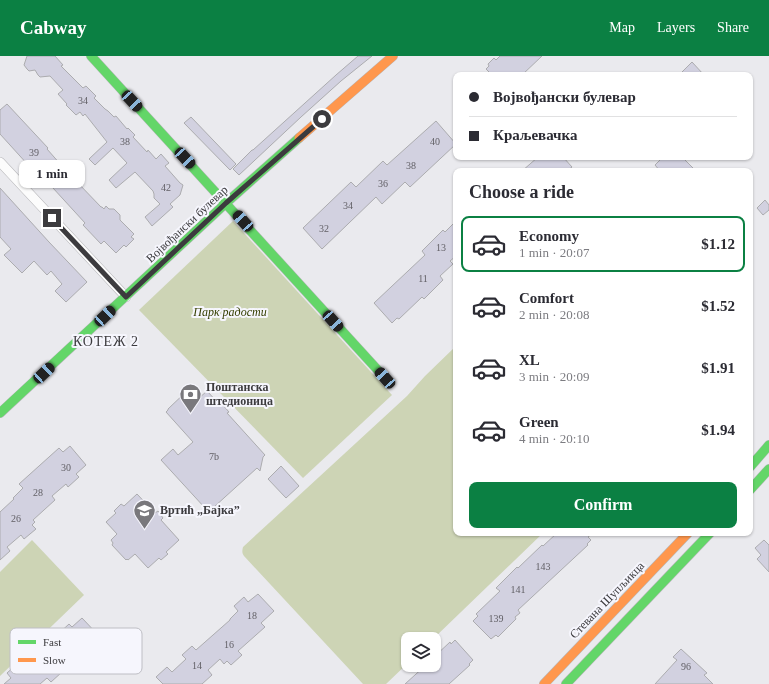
<!DOCTYPE html>
<meta charset="utf-8">
<style>
:root{--surface:#fff;--page:#f7f7f7;--text:#2b2b33;--muted:#7c7c81;--line:#e1e1e2;--accent:#0b8043}
body{margin:0;font-family:"Times New Roman",serif;background:var(--page);color:var(--text);height:100vh;display:flex;flex-direction:column;font-size:15px;white-space:nowrap}
*{box-sizing:border-box;margin:0}
p{font-size:13px;color:var(--muted)}
.icon{flex:none;width:22px;height:22px;fill:none;stroke:currentColor;stroke-width:2;stroke-linecap:round;stroke-linejoin:round}
.map{position:relative;flex:1;overflow:hidden}
.details{position:absolute;left:453px;top:112px;width:300px;height:368px;display:flex;flex-direction:column;background:var(--surface);border-radius:8px;box-shadow:0 1px 3px #0004}
.details>*{flex:none}
.top-card{position:absolute;left:453px;top:16px;width:300px;height:88px;border-radius:8px;box-shadow:0 1px 3px #0004;display:grid;align-content:center;height:88px;padding:0 16px;background:var(--surface)}
.controls{position:absolute;left:401px;top:576px;display:grid;gap:8px}
.controls a{display:grid;place-items:center;width:40px;height:40px;border-radius:8px;background:var(--surface);box-shadow:0 1px 3px #0004;font-size:20px}
.end{position:absolute;width:18px;height:18px;margin:-9px;border:5px solid #3c3b3e;background:#fff;box-shadow:0 0 0 2px #fff}
.from{border-radius:50%}
.bubble{position:absolute;height:28px;border-radius:8px;background:var(--surface);box-shadow:0 1px 3px #0004;font-size:13px;font-weight:700;line-height:28px;text-align:center}
.car{position:absolute;width:12px;height:24px;margin:-12px -6px;border-radius:5px;box-shadow:0 0 3px 1px #0007;background:linear-gradient(#222 24%,#8ab4d8 0 40%,#222 0 76%,#8ab4d8 0 86%,#222 0)}
.top-card b{display:flex;align-items:center;gap:14px;height:38px;font-size:15px}
.top-card b+b{border-top:1px solid var(--line)}
.top-card i{width:10px;height:10px;background:var(--text)}
ul{padding:0;list-style:none}
li{display:flex;align-items:center;gap:12px;height:56px;margin:0 8px 6px;padding:0 8px;border:2px solid transparent;border-radius:8px}
li div{flex:1}
li b{display:block;font-size:15px}
li em{font-style:normal;font-weight:700}
li.active{border-color:var(--accent)}
li>.icon{width:36px;height:36px;stroke-width:1.5}
h2{padding:0 16px;font-size:18px;line-height:48px}
.button{display:flex;gap:8px;margin-top:auto;padding:8px 16px}
.button a{flex:1;height:46px;border-radius:8px;background:var(--accent);color:#fff;font-size:16px;font-weight:700;line-height:46px;text-align:center}
header{display:flex;align-items:center;gap:24px;box-sizing:border-box;height:56px;padding:0 20px;background:var(--accent);color:#fff}
header strong{font-size:19px}
nav{display:flex;gap:22px;margin-inline-start:auto;font-size:14px}
.map>svg:first-child{display:block}
.green{fill:#cdd4b5}
.building{fill:#d2d1e0;stroke:#acacaf}
.lines{fill:none;stroke-linecap:round;stroke-linejoin:round}
.street-casing{stroke:#b7b7ba;stroke-width:10}
.fast-casing{stroke:#b7b7ba;stroke-width:10}
.slow-casing{stroke:#b7b7ba;stroke-width:10}
.street{stroke:#fcfcfc;stroke-width:9}
.fast{stroke:#63d668;stroke-width:9}
.slow{stroke:#ff974d;stroke-width:9}
.route{stroke:#3c3b3e;stroke-width:5}
.labels{text-anchor:middle;stroke-width:4;stroke-linejoin:round;paint-order:stroke}
.number-label{font-size:10px;fill:#626066}
.street-label{font-size:12px;fill:#3c3b3e;stroke:#f6f6fd}
.park-label{font-size:12px;font-style:italic;fill:#353e01;stroke:#f6f6fd}
.poi-label{font-size:12px;font-weight:bold;fill:#3c3b3e;stroke:#f6f6fd;text-anchor:start}
.quarter-label{font-size:14px;letter-spacing:1px;fill:#3c3b3e;stroke:#f6f6fd}
.key{fill:#f6f6fd;stroke:#bebec4;stroke-width:1}
.key-label{font-size:11px;fill:#3c3b3e}
</style>
<header>
<strong>Cabway</strong>
<nav><a>Map</a><a>Layers</a><a>Share</a></nav>
</header>
<div class="map">
<svg width="769" height="628" viewBox="0 0 769 628">
<rect width="100%" height="100%" fill="#eaeaee"/>
<g class="green">
<polygon points="233,165 392,339 303,422 139,254"/>
<path d="M 456,290 L 456,477 L 543,477 L 433,583 L 408,583 L 408,607 L 386,628 L 363,628 L 244,500 C 242,497 242,495 243,491 L 407,340 L 425,320 Z"/>
<polygon points="32,484 84,539 0,620 0,516"/>
</g>
<g class="building">
<polygon points="27,0 55,0 63,9 61,10 83,32 86,30 96,40 94,42 105,53 108,55 114,61 116,60 127,73 128,72 135,79 133,81 147,96 148,94 156,103 161,98 169,107 165,110 180,127 183,129 180,139 170,148 173,151 152,170 145,161 160,148 154,142 154,138 153,135 135,116 116,132 109,124 127,107 113,92 95,109 89,103 107,86 85,58 83,60 80,56 76,59 66,49 67,48 58,38 63,34 50,20 40,21 38,19 35,14 29,15 27,13 24,9"/>
<polygon points="358,0 372,0 341,25 301,61 239,119 233,113 252,94 253,94 336,19"/>
<polygon points="500,0 542,0 522,19 492,19 486,13 489,10 488,8 494,2 496,4"/>
<polygon points="692,6 704,19 679,19"/>
<polygon points="7,48 48,92 47,93 76,126 77,126 101,151 102,151 104,153 106,150 109,153 114,153 120,159 120,164 134,178 131,181 134,183 126,191 124,189 116,197 104,185 101,188 83,169 85,167 31,108 29,110 0,78 0,54"/>
<polygon points="191,61 236,108 230,114 184,67"/>
<polygon points="436,65 456,88 410,131 405,126 382,148 376,141 322,193 303,172 351,126 356,131 383,105 387,109"/>
<polygon points="538,101 563,101 572,111 567,115 522,115"/>
<polygon points="663,101 682,101 696,115 660,115 655,109"/>
<polygon points="0,132 49,186 87,226 66,246 55,235 62,228 51,215 47,219 34,205 22,217 4,199 11,193 0,181"/>
<polygon points="765,144 769,149 769,154 763,159 757,152"/>
<polygon points="456,165 456,200 450,205 453,208 440,220 443,224 424,243 422,241 399,263 397,262 392,267 374,247 425,199 422,195 443,174 445,176"/>
<polygon points="189,333 198,343 207,335 219,348 221,347 229,356 227,357 265,399 263,401 260,415 257,412 214,451 205,452 161,404 173,393 178,399 193,386 166,356 168,354 168,353"/>
<polygon points="70,390 86,409 76,418 79,421 68,431 66,428 52,440 55,444 33,464 35,466 32,469 36,473 24,483 21,479 7,491 10,495 0,504 0,456 14,443 13,442 23,432 19,428 59,392 63,396"/>
<polygon points="281,410 299,430 286,442 268,423"/>
<polygon points="137,438 155,457 158,455 163,462 161,464 179,484 166,496 168,498 161,504 159,502 148,512 135,498 128,504 127,503 126,504 112,489 113,487 111,484 117,478 106,466 116,457 114,455 121,448 124,450"/>
<polygon points="557,477 593,477 588,481 591,484 587,488 588,489 518,554 520,557 515,561 516,563 498,581 496,579 491,583 473,565 478,560 476,558 500,535 496,532 517,511 518,512 542,489 543,490"/>
<polygon points="764,484 769,489 769,516 757,503 761,499 755,492"/>
<polygon points="258,538 274,555 261,567 265,571 238,595 242,599 231,609 227,605 224,608 220,603 208,614 212,619 202,628 163,628 156,621 167,611 172,616 186,603 182,599 192,590 196,594 230,564 230,563 238,555 234,550 244,541 248,546"/>
<polygon points="82,562 100,581 86,594 90,598 78,609 73,603 60,615 62,616 51,626 47,622 40,628 4,628 11,622 7,617 17,608 21,612 35,599 31,595 40,586 44,591 69,568 72,571"/>
<polygon points="455,584 473,604 469,608 470,609 449,628 405,628 426,609 434,609 434,601 450,586 451,588"/>
<polygon points="681,593 707,617 704,619 713,628 655,628 677,604 673,601"/>
</g>
<g class="lines">
<defs>
<polyline id="street" points="0,106 126,241"/>
<g id="fast">
<polyline points="91,0 385,322"/>
<polyline points="0,357 226,147 299,82"/>
<polyline points="750,411 769,389"/>
<polyline points="750,434 769,413"/>
<polyline points="566,628 710,477"/>
</g>
<g id="slow">
<polyline points="299,82 393,0"/>
<polyline points="544,628 688,477"/>
</g>
</defs>
<use href="#street" class="street-casing"/>
<use href="#fast" class="fast-casing"/>
<use href="#slow" class="slow-casing"/>
<use href="#street" class="street"/>
<use href="#fast" class="fast"/>
<use href="#slow" class="slow"/>
</g>
<g class="lines">
<polyline class="route" points="52,162 126,241 226,147 322,63"/>
</g>
<defs>
<symbol id="bank-pin" viewBox="-11 -11 22 30"><path d="M0 17L-7.5 6A9.5 9.5 0 1 1 7.5 6Z" fill="#79787c" stroke="#f6f6fd"/><path d="M-6-4H6V4H-6ZM0-2.3a2.3 2.3 0 1 0 0 4.6a2.3 2.3 0 1 0 0-4.6Z" fill="#fff"/></symbol>
<symbol id="school-pin" viewBox="-11 -11 22 30"><path d="M0 17L-7.5 6A9.5 9.5 0 1 1 7.5 6Z" fill="#79787c" stroke="#f6f6fd"/><path d="M0-5L7-2L0 1L-7-2ZM-4 1L0 2.5L4 1V4Q0 6-4 4Z" fill="#fff"/></symbol>
</defs>
<g fill-rule="evenodd">
<use href="#bank-pin" x="178" y="326" width="25" height="34"/>
<use href="#school-pin" x="132" y="442" width="25" height="34"/>
</g>
<g class="labels">
<g class="number-label">
<text x="83" y="48">34</text>
<text x="125" y="89">38</text>
<text x="435" y="89">40</text>
<text x="34" y="100">39</text>
<text x="411" y="113">38</text>
<text x="383" y="131">36</text>
<text x="166" y="135">42</text>
<text x="348" y="153">34</text>
<text x="324" y="176">32</text>
<text x="441" y="195">13</text>
<text x="423" y="226">11</text>
<text x="214" y="404">7b</text>
<text x="66" y="415">30</text>
<text x="38" y="440">28</text>
<text x="16" y="466">26</text>
<text x="543" y="514">143</text>
<text x="518" y="537">141</text>
<text x="252" y="563">18</text>
<text x="496" y="566">139</text>
<text x="229" y="592">16</text>
<text x="197" y="613">14</text>
<text x="686" y="614">96</text>
</g>
<g class="street-label">
<text transform="translate(187 168) rotate(-43)" y="4">Војвођански булевар</text>
<text transform="translate(607 544) rotate(-46)" y="4">Стевана Шупљикца</text>
</g>
<g class="park-label">
<text x="230" y="260">Парк радости</text>
</g>
<g class="poi-label">
<text x="206" y="335">Поштанска<tspan x="206" dy="14">штедионица</tspan></text>
<text x="160" y="458">Вртић „Бајка”</text>
</g>
<g class="quarter-label">
<text x="106" y="290">КОТЕЖ 2</text>
</g>
</g>
<rect x="10" y="572" width="132" height="46" rx="6" class="key"/>
<rect x="18" y="584" width="18" height="4" fill="#63d668"/>
<rect x="18" y="602" width="18" height="4" fill="#ff974d"/>
<g class="key-label">
<text x="43" y="590">Fast</text>
<text x="43" y="608">Slow</text>
</g>
</svg>
<div class="controls">
<a><svg class="icon" aria-label="layers" viewBox="0 0 24 24"><path d="M12 4l9 5-9 5-9-5zM3 14l9 5 9-5"/></svg></a>
</div>
<i class="end from" style="left:322px;top:63px"></i>
<i class="end" style="left:52px;top:162px"></i>
<div class="bubble" style="left:19px;top:104px;width:66px">1 min</div>
<i class="car" style="left:132px;top:45px;rotate:137deg"></i>
<i class="car" style="left:185px;top:102px;rotate:137deg"></i>
<i class="car" style="left:243px;top:165px;rotate:318deg"></i>
<i class="car" style="left:105px;top:260px;rotate:47deg"></i>
<i class="car" style="left:333px;top:265px;rotate:138deg"></i>
<i class="car" style="left:44px;top:317px;rotate:47deg"></i>
<i class="car" style="left:385px;top:322px;rotate:318deg"></i>
<div class="top-card">
<b><i class="from"></i>Војвођански булевар</b>
<b><i></i>Краљевачка</b>
</div>
<section class="details">
<h2>Choose a ride</h2>
<ul>
<li class="active"><svg class="icon" aria-label="car" viewBox="0 0 24 24"><path d="M5 17H2v-5l4-1 3-4h7l3 4 3 1v5h-3M9 17h6M6 11h13"/><circle cx="7" cy="17" r="2"/><circle cx="17" cy="17" r="2"/></svg><div><b>Economy</b><p>1 min · 20:07</p></div><em>$1.12</em></li>
<li><svg class="icon" aria-label="car" viewBox="0 0 24 24"><path d="M5 17H2v-5l4-1 3-4h7l3 4 3 1v5h-3M9 17h6M6 11h13"/><circle cx="7" cy="17" r="2"/><circle cx="17" cy="17" r="2"/></svg><div><b>Comfort</b><p>2 min · 20:08</p></div><em>$1.52</em></li>
<li><svg class="icon" aria-label="car" viewBox="0 0 24 24"><path d="M5 17H2v-5l4-1 3-4h7l3 4 3 1v5h-3M9 17h6M6 11h13"/><circle cx="7" cy="17" r="2"/><circle cx="17" cy="17" r="2"/></svg><div><b>XL</b><p>3 min · 20:09</p></div><em>$1.91</em></li>
<li><svg class="icon" aria-label="car" viewBox="0 0 24 24"><path d="M5 17H2v-5l4-1 3-4h7l3 4 3 1v5h-3M9 17h6M6 11h13"/><circle cx="7" cy="17" r="2"/><circle cx="17" cy="17" r="2"/></svg><div><b>Green</b><p>4 min · 20:10</p></div><em>$1.94</em></li>
</ul>
<div class="button"><a>Confirm</a></div>
</section>
</div>
